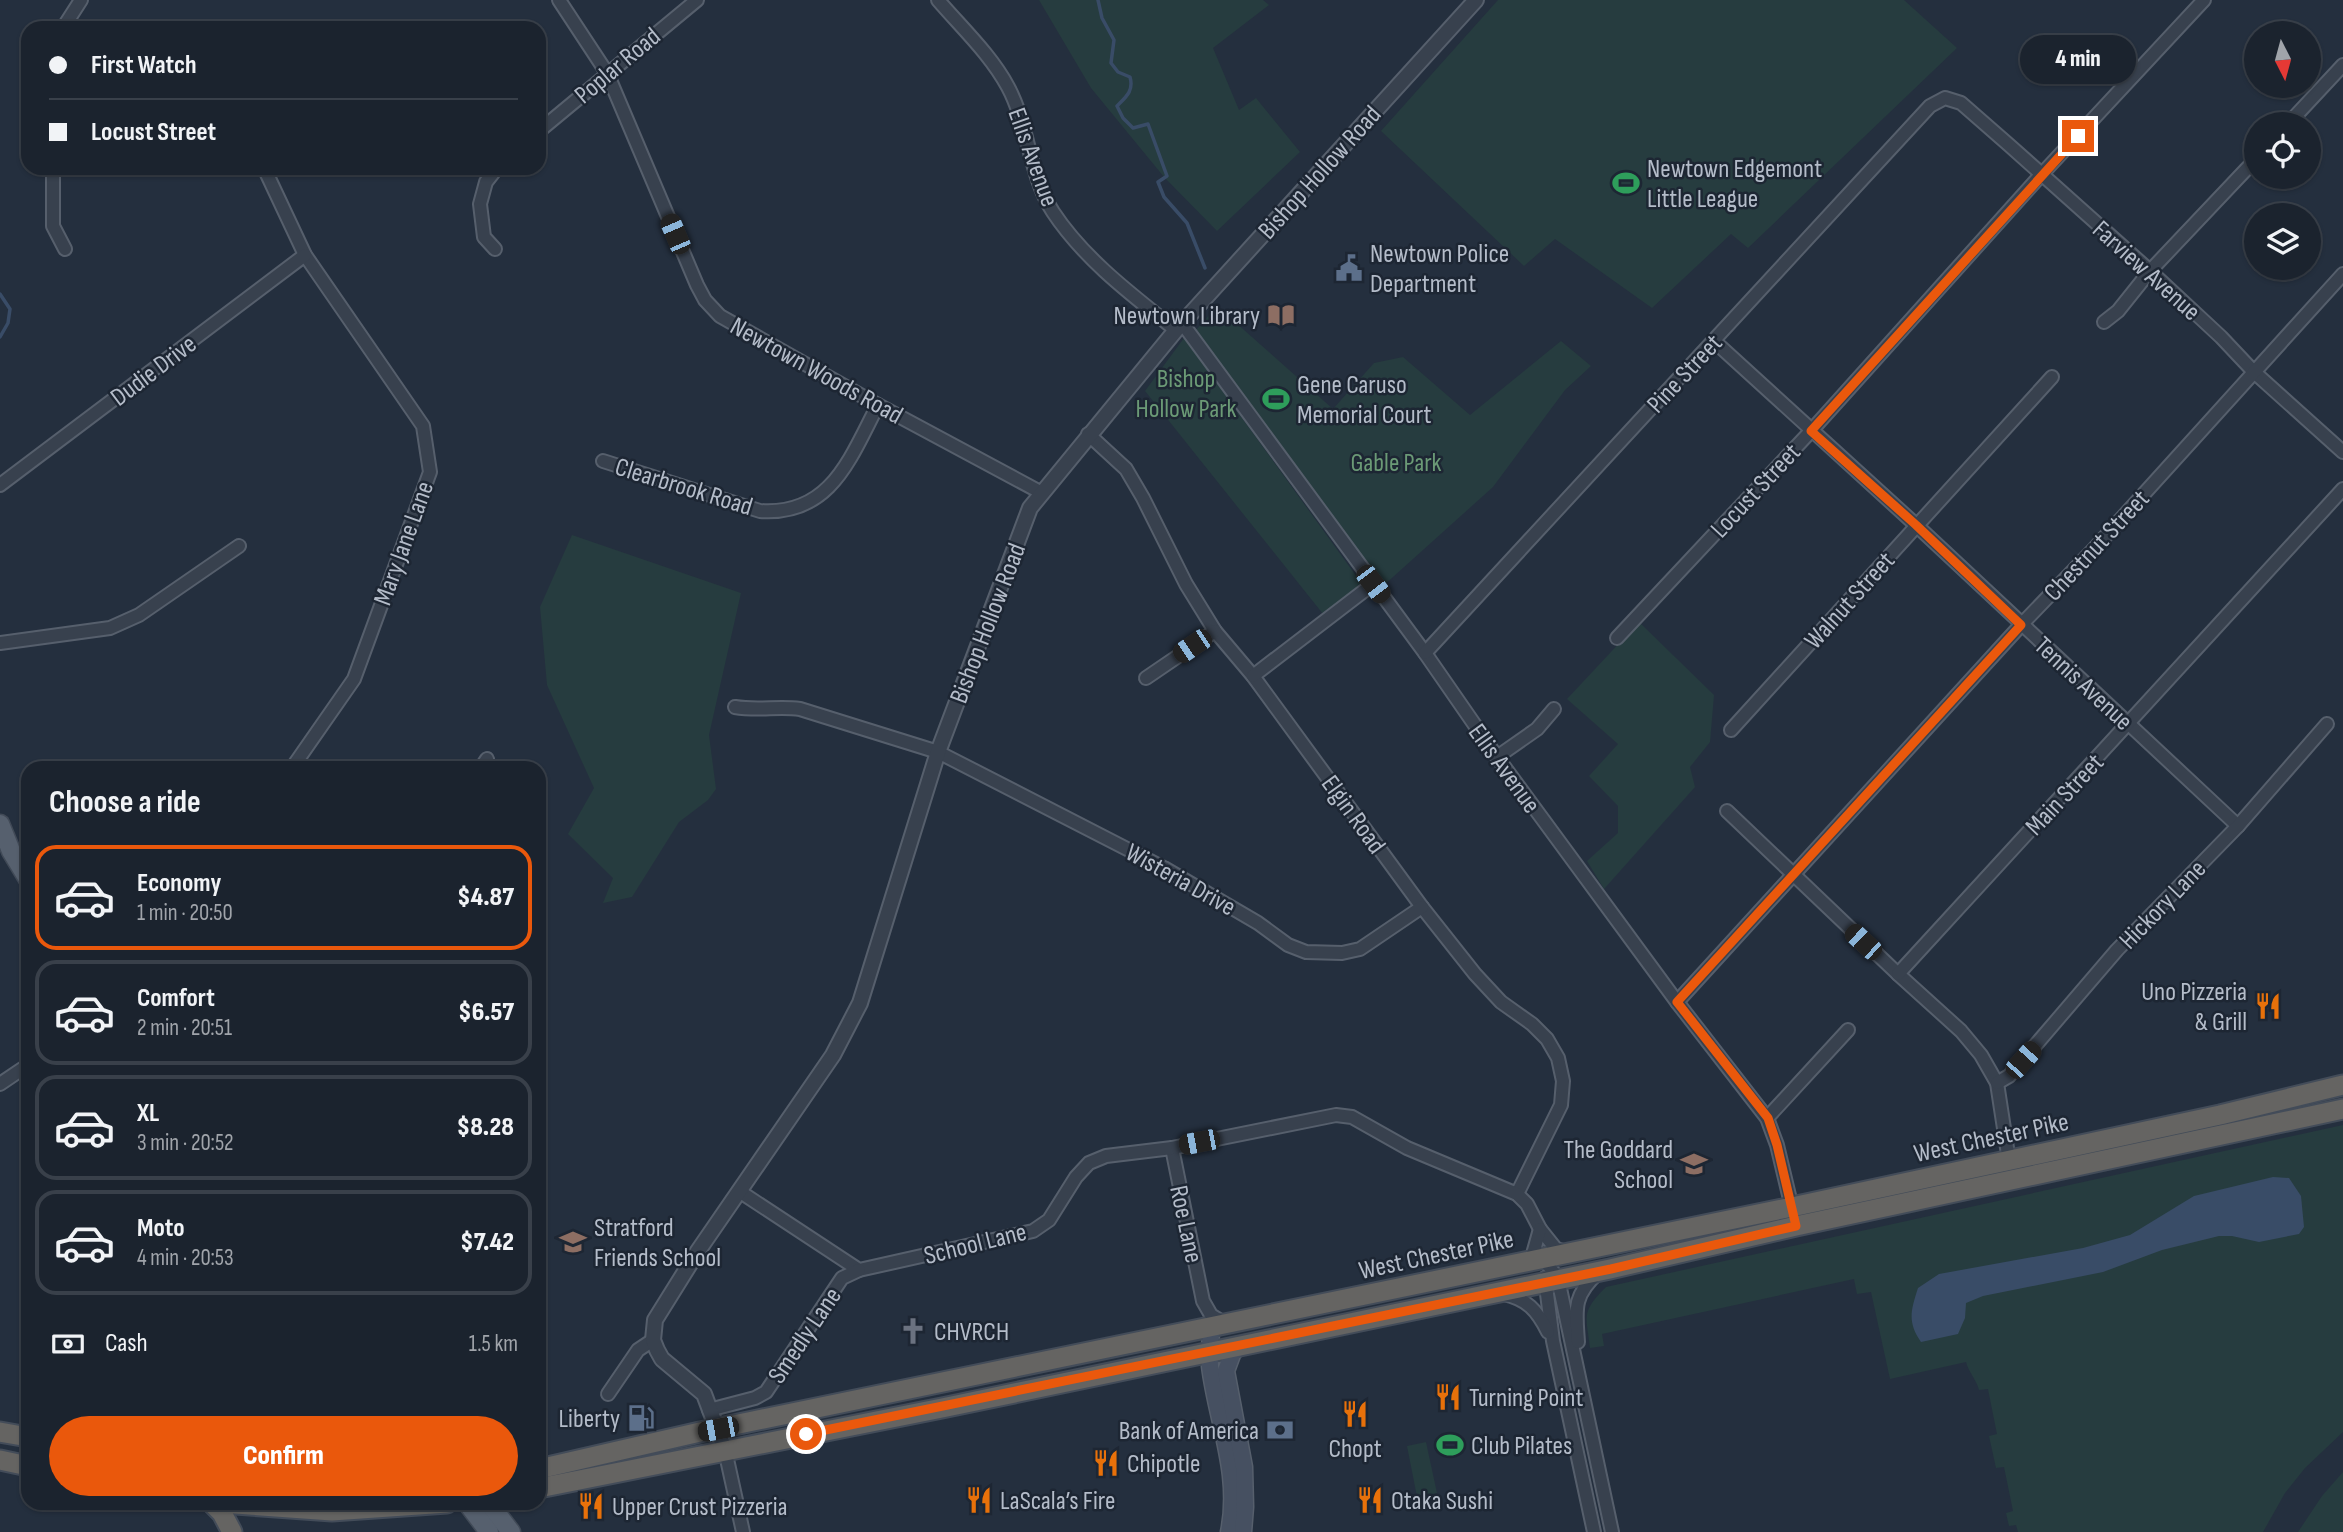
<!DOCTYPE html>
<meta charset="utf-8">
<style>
:root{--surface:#1b232e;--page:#282f3a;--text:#f1f3f6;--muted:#a0a4aa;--line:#39404a;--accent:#ea580c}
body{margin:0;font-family:"Sofia Sans Condensed",sans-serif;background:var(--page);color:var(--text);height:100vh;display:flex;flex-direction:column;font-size:26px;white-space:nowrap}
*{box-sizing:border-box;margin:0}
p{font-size:23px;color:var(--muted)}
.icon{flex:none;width:38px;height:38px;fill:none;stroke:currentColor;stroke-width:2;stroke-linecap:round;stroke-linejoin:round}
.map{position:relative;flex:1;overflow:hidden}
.sheet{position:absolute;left:21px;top:761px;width:525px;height:749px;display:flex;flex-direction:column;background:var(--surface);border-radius:21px;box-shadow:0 2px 5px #0004,0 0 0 2px var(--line)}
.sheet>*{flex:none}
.banner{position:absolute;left:21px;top:21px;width:525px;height:154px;border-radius:21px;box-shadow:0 2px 5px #0004,0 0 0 2px var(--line);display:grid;align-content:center;height:154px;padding:0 28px;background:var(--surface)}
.needle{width:46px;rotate:174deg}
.buttons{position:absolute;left:2244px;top:21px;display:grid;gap:14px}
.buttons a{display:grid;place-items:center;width:77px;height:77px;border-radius:50%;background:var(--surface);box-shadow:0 2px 5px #0004,0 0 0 2px var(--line);font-size:35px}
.end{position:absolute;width:32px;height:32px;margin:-16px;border:9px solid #ea580c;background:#fff;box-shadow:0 0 0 4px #fff}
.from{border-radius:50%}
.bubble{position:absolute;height:49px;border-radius:24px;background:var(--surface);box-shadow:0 2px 5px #0004,0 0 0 2px var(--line);font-size:23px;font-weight:800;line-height:49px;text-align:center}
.car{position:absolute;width:21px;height:42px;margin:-21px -10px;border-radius:9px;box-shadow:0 0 5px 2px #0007;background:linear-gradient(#222 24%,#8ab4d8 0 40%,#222 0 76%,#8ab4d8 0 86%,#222 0)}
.banner b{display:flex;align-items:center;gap:24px;height:66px;font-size:26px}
.banner b+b{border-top:2px solid var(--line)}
.banner i{width:18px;height:18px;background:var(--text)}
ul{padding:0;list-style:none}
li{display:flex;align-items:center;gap:21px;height:105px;margin:0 14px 10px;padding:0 14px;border:4px solid var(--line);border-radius:21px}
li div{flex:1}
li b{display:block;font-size:26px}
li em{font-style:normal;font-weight:800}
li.on{border-color:var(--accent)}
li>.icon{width:63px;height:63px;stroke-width:1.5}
h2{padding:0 28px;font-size:32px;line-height:84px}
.pay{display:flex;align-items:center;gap:18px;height:77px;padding:0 28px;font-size:26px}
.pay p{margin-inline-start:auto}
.cta{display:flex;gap:14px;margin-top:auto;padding:14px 28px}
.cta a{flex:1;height:80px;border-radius:42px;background:var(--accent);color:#fff;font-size:28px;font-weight:800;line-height:80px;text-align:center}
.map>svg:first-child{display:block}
.green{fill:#263c3f}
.water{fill:#394c67}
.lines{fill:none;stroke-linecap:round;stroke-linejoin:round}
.stream{stroke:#394c67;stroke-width:3.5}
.minor-casing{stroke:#565f6c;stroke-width:16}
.tertiary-casing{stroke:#565f6c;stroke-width:18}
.secondary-casing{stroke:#565f6c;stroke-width:19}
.primary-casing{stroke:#414a57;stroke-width:21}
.trunk-casing{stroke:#434c59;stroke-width:23}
.minor{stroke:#38414e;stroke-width:12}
.tertiary{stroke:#38414e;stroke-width:14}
.secondary{stroke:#465061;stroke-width:16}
.primary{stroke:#56606e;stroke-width:18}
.trunk{stroke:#656462;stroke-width:19}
.route{stroke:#ea580c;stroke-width:9}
.labels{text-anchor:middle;stroke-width:5;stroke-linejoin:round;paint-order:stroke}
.street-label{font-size:26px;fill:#b4bcc9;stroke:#1d2633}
.poi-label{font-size:26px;fill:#b4bcc9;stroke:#1d2633;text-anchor:start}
.park-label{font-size:26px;fill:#6b9a76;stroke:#1d2633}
</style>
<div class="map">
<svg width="2343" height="1532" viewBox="0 0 2343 1532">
<rect width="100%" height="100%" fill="#242f3e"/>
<g class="green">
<polygon points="1039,0 1263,0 1269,5 1213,48 1239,110 1256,98 1300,152 1217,231 1164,177 1091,88"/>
<polygon points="1498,0 1904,0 1957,48 1748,248 1731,234 1652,308 1555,239 1524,266 1381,131"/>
<polygon points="1217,306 1333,409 1374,363 1403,357 1470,415 1561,341 1591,366 1565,390 1493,487 1383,586 1196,330"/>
<polygon points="1184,338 1362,584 1323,614 1145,391"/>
<polygon points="572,535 741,593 709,735 716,789 708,800 679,822 632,897 603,903 613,878 568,834 594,788 547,685 540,607"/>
<polygon points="1639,622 1714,695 1710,742 1690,767 1695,787 1604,889 1587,861 1618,833 1618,806 1589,776 1618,744 1567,699"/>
<path d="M 2343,1125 L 2343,1432 L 2305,1468 L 2285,1493 L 2263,1532 L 2018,1532 L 2016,1525 L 2009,1526 L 2006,1513 L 2013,1511 L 2004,1467 L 1996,1468 L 1989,1436 L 1997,1434 L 1988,1389 L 1979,1390 C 1976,1379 1969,1373 1966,1362 L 1890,1379 L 1871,1292 L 1857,1294 L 1854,1279 L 1602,1334 L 1604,1346 L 1590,1348 C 1586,1315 1581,1312 1606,1287 Z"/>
<polygon points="1426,1442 1437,1493 1417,1497 1407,1446"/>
<polygon points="2343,1472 2343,1532 2298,1532 2322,1496"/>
</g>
<path class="water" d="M 2273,1177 L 2289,1178 L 2301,1196 L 2304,1227 L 2299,1234 L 2259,1242 L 2232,1236 L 2219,1236 L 2162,1250 L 2103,1272 L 1983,1296 L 1966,1303 L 1965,1318 L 1958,1334 L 1921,1342 C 1907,1322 1911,1310 1918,1288 L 1939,1274 L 2083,1248 L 2130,1235 L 2194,1196 Z"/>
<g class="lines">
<g class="stream">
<path d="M 1098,0 L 1102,18 L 1114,40 L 1111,63 L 1118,72 L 1130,77 C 1134,91 1126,97 1117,106 L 1123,118 L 1133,128 L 1148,124 L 1167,176 L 1158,182 L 1164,197 L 1187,223 L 1205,268"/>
<polyline points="0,294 10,309 8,323 0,337"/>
</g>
<defs>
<g id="minor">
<polyline points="559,0 607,73 697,285 705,300 720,316 878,405 1042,493"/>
<path d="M 938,0 C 962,28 991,55 1008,87 C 1029,126 1029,175 1053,212 C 1084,259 1132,295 1176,330"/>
<polyline points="63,28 81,0"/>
<polyline points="2288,124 2343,65"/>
<polyline points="539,131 697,0"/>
<polyline points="53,168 53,226 65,249"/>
<polyline points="266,172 305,255 423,426 430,472 354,679 292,768"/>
<polyline points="495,249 484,237 480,204 486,182 497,168"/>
<polyline points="2104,322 2118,311 2150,271 2256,159"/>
<polyline points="1182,323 1425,653 1497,757 1677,1002 1767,1118 1777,1145 1793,1212"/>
<polyline points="1714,341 1916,525 2238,826"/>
<polyline points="1088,434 1126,469 1143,498 1186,584 1215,631 1253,676 1422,907 1475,974 1501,1002 1532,1024 1547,1039 1558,1058 1563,1081 1561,1105 1517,1194"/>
<path d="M 603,461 L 760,511 C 831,516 850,458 878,405"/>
<polyline points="0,485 305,255"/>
<polyline points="1617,638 1811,431 2041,175 2204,0"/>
<polyline points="0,643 110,628 139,615 239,546"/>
<polyline points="1425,653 1930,106 1945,98 1961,103 2009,145 2150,271 2221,337 2254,372 2343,452"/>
<polyline points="1253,676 1373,584"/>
<polyline points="1146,678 1215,631"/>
<path d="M 735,707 C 758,711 778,706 800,709 L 938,752 L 1164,868 L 1258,923 L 1288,945 L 1306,952 L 1342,953 L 1360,949 L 1422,907"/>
<polyline points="1731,730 2052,377"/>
<polyline points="1497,757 1537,729 1554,709"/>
<polyline points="481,768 487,759"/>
<polyline points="1727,811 1898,974 1961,1031 1981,1055 1997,1083 2009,1161"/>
<polyline points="1898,974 2343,489"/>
<polyline points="1677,1002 2021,625 2093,550 2343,274"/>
<polyline points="1997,1083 2009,1076 2117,950 2238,826 2327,724"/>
<polyline points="0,1084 28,1065"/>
<polyline points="1767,1118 1848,1030"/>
<polyline points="1172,1148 1203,1301 1211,1315 1224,1323"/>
<polyline points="739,1191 859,1270 1033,1231 1049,1220 1076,1177 1089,1163 1106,1156 1172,1148 1336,1115 1352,1117 1407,1148 1517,1194 1527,1204 1540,1229 1556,1249 1566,1252"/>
<polyline points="1544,1259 1558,1279 1612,1532"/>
<polyline points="1528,1262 1533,1254 1540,1229"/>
<polyline points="1545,1278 1553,1341 1594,1532"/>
<path d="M 1503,1294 C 1527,1299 1537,1310 1548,1332"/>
<path d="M 1578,1342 C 1576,1311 1572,1296 1598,1273"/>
<polyline points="608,1394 638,1350 653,1340"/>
<polyline points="709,1410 755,1398 766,1392 842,1278 859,1270"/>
<polyline points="725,1450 743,1532"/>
</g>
<polyline id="tertiary" points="725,1450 704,1394 662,1359 657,1350 653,1340 655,1320 698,1251 833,1055 860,1003 938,752 1030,508 1176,330 1476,0"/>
<g id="secondary">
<path d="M 1211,1328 C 1211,1340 1209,1353 1210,1366 C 1217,1422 1241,1474 1229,1532"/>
<polyline points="1242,1345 1233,1352 1226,1371 1244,1467 1245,1507 1243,1532"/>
</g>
<g id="primary">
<polyline points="0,824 11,851 28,879"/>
<polyline points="467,1503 489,1532"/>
<polyline points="489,1503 511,1532"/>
</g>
<g id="trunk">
<polyline points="0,1432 28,1437"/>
<polyline points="0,1460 28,1466"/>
<polyline points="539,1469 700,1432 1792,1207 2220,1115 2343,1085"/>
<polyline points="539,1488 942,1408 1610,1269 1796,1226 2343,1109"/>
<polyline points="212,1503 222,1513 232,1532"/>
<polyline points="221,1503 332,1511 447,1503"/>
</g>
</defs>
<use href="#minor" class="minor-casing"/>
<use href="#tertiary" class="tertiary-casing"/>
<use href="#secondary" class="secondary-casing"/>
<use href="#primary" class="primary-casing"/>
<use href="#trunk" class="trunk-casing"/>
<use href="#minor" class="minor"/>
<use href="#tertiary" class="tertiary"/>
<use href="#secondary" class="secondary"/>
<use href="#primary" class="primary"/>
<use href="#trunk" class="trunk"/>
</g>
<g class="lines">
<polyline class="route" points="806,1434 1611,1269 1796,1226 1777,1145 1768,1118 1677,1002 2021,625 1916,525 1811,431 2078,136"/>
</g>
<defs>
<symbol id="stadium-bare" viewBox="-9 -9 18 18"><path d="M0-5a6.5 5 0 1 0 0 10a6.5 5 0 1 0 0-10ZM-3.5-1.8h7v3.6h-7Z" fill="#2e9e5b" stroke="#1d2633" stroke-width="2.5" paint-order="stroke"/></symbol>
<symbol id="civic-bare" viewBox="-9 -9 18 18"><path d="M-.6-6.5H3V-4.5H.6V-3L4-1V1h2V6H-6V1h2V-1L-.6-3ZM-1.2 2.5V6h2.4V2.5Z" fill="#5c6f8a" stroke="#1d2633" stroke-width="2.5" paint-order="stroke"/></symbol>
<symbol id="library-bare" viewBox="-9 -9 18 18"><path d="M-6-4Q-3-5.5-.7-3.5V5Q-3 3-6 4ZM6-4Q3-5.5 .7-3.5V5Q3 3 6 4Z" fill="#8d6e63" stroke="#1d2633" stroke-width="2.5" paint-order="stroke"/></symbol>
<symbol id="restaurant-bare" viewBox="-9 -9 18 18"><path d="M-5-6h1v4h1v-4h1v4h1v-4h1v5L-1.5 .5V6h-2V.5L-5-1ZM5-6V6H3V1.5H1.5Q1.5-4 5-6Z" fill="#e8710a" stroke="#1d2633" stroke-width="2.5" paint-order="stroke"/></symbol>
<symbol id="school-bare" viewBox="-9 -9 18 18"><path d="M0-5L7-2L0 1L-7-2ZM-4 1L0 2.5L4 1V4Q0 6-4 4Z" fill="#8d6e63" stroke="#1d2633" stroke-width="2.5" paint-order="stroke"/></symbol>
<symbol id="church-bare" viewBox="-9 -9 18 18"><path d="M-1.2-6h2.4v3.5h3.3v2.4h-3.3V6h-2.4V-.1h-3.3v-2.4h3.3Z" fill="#6b7280" stroke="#1d2633" stroke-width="2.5" paint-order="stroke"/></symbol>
<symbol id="fuel-bare" viewBox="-9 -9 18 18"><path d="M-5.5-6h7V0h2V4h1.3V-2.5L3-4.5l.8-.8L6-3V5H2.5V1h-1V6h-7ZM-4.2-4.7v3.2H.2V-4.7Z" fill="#5c6f8a" stroke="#1d2633" stroke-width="2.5" paint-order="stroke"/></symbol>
<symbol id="bank-bare" viewBox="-9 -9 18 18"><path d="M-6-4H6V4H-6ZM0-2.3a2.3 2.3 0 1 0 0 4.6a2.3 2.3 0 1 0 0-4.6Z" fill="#5c6f8a" stroke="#1d2633" stroke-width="2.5" paint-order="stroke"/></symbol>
</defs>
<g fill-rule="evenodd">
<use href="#stadium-bare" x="1607" y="164" width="38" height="38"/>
<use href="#civic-bare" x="1330" y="249" width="38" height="38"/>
<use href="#library-bare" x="1262" y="296" width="38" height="38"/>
<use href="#stadium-bare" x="1257" y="380" width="38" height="38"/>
<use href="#restaurant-bare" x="2249" y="987" width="38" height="38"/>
<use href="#school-bare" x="1675" y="1145" width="38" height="38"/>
<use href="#school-bare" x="554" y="1223" width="38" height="38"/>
<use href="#church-bare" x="894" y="1312" width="38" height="38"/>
<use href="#restaurant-bare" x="1429" y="1378" width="38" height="38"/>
<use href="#restaurant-bare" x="1336" y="1395" width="38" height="38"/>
<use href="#fuel-bare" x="622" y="1399" width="38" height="38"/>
<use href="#bank-bare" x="1261" y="1411" width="38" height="38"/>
<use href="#stadium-bare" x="1431" y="1426" width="38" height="38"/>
<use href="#restaurant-bare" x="1087" y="1444" width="38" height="38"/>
<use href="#restaurant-bare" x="960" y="1481" width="38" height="38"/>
<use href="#restaurant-bare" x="1351" y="1481" width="38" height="38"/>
<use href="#restaurant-bare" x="572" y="1487" width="38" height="38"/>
</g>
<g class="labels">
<g class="street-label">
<text transform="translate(617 65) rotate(-40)" y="9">Poplar Road</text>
<text transform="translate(1034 157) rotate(70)" y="9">Ellis Avenue</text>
<text transform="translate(1319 172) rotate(-48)" y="9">Bishop Hollow Road</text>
<text transform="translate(2147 270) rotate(42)" y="9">Farview Avenue</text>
<text transform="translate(153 370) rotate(-37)" y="9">Dudie Drive</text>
<text transform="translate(817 370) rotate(29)" y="9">Newtown Woods Road</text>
<text transform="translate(1684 373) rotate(-47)" y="9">Pine Street</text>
<text transform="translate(684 486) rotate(17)" y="9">Clearbrook Road</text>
<text transform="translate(1755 490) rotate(-47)" y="9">Locust Street</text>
<text transform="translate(403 543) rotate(-70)" y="9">Mary Jane Lane</text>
<text transform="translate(2096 545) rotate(-47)" y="9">Chestnut Street</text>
<text transform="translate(1849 600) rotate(-48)" y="9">Walnut Street</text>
<text transform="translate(987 623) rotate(-69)" y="9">Bishop Hollow Road</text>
<text transform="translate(2084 683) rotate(43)" y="9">Tennis Avenue</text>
<text transform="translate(1505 768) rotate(54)" y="9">Ellis Avenue</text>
<text transform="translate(2064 794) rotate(-47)" y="9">Main Street</text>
<text transform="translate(1354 814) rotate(54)" y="9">Elgin Road</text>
<text transform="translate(1181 879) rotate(29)" y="9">Wisteria Drive</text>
<text transform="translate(2162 904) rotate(-46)" y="9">Hickory Lane</text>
<text transform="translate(1991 1137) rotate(-12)" y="9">West Chester Pike</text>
<text transform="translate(1187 1224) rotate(78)" y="9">Roe Lane</text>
<text transform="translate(975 1243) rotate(-14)" y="9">School Lane</text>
<text transform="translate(1436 1254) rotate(-12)" y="9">West Chester Pike</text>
<text transform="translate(804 1335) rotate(-56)" y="9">Smedly Lane</text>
</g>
<g class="poi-label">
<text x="1647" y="177">Newtown Edgemont<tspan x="1647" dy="30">Little League</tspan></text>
<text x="1370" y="262">Newtown Police<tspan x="1370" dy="30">Department</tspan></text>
<text x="1260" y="324" text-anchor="end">Newtown Library</text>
<text x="1297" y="393">Gene Caruso<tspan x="1297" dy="30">Memorial Court</tspan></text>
<text x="2247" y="1000" text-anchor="end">Uno Pizzeria<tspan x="2247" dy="30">&amp; Grill</tspan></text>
<text x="1673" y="1158" text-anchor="end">The Goddard<tspan x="1673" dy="30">School</tspan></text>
<text x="594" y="1236">Stratford<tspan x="594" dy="30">Friends School</tspan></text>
<text x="934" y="1340">CHVRCH</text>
<text x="1469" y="1406">Turning Point</text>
<text x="620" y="1427" text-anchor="end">Liberty</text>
<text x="1259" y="1439" text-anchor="end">Bank of America</text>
<text x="1471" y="1454">Club Pilates</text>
<text x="1355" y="1457" text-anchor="middle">Chopt</text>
<text x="1127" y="1472">Chipotle</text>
<text x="1000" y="1509">LaScala’s Fire</text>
<text x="1391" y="1509">Otaka Sushi</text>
<text x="612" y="1515">Upper Crust Pizzeria</text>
</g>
<g class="park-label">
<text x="1186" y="387">Bishop<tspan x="1186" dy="30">Hollow Park</tspan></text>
<text x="1396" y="471">Gable Park</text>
</g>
</g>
</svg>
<div class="buttons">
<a><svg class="needle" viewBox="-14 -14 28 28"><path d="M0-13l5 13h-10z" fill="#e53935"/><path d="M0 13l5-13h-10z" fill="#a0a4aa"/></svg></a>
<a><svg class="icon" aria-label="locate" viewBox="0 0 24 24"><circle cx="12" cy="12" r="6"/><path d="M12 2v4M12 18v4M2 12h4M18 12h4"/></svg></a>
<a><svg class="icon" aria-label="layers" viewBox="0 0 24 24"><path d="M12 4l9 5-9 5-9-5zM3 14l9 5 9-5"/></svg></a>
</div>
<i class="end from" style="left:806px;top:1434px"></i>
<i class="end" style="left:2078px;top:136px"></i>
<div class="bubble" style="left:2020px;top:35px;width:116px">4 min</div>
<i class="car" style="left:675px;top:234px;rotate:337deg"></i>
<i class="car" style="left:1373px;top:584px;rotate:143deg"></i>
<i class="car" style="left:1192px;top:646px;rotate:236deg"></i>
<i class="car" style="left:1863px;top:942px;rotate:313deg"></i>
<i class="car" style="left:2023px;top:1060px;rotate:42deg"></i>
<i class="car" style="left:1199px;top:1142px;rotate:259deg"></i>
<i class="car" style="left:718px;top:1429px;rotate:259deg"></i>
<div class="banner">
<b><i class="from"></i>First Watch</b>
<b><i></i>Locust Street</b>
</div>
<section class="sheet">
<h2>Choose a ride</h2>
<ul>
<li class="on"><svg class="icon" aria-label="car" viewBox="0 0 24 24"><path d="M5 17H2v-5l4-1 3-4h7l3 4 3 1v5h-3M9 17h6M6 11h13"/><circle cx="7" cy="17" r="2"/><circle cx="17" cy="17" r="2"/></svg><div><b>Economy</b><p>1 min · 20:50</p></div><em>$4.87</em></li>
<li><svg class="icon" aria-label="car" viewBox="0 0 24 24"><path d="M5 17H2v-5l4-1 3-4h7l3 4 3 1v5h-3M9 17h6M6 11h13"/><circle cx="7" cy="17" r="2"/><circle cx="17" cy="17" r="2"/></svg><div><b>Comfort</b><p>2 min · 20:51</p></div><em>$6.57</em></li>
<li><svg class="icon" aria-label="car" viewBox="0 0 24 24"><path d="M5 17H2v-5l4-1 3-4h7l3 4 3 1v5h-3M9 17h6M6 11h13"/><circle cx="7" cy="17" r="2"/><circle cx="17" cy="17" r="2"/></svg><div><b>XL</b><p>3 min · 20:52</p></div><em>$8.28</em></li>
<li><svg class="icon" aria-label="car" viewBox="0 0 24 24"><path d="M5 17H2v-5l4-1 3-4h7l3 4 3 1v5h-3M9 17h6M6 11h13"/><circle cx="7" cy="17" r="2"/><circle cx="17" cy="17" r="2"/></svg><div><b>Moto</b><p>4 min · 20:53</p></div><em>$7.42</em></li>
</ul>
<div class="pay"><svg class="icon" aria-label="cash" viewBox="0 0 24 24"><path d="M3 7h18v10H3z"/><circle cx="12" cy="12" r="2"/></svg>Cash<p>1.5 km</p></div>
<div class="cta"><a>Confirm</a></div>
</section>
</div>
